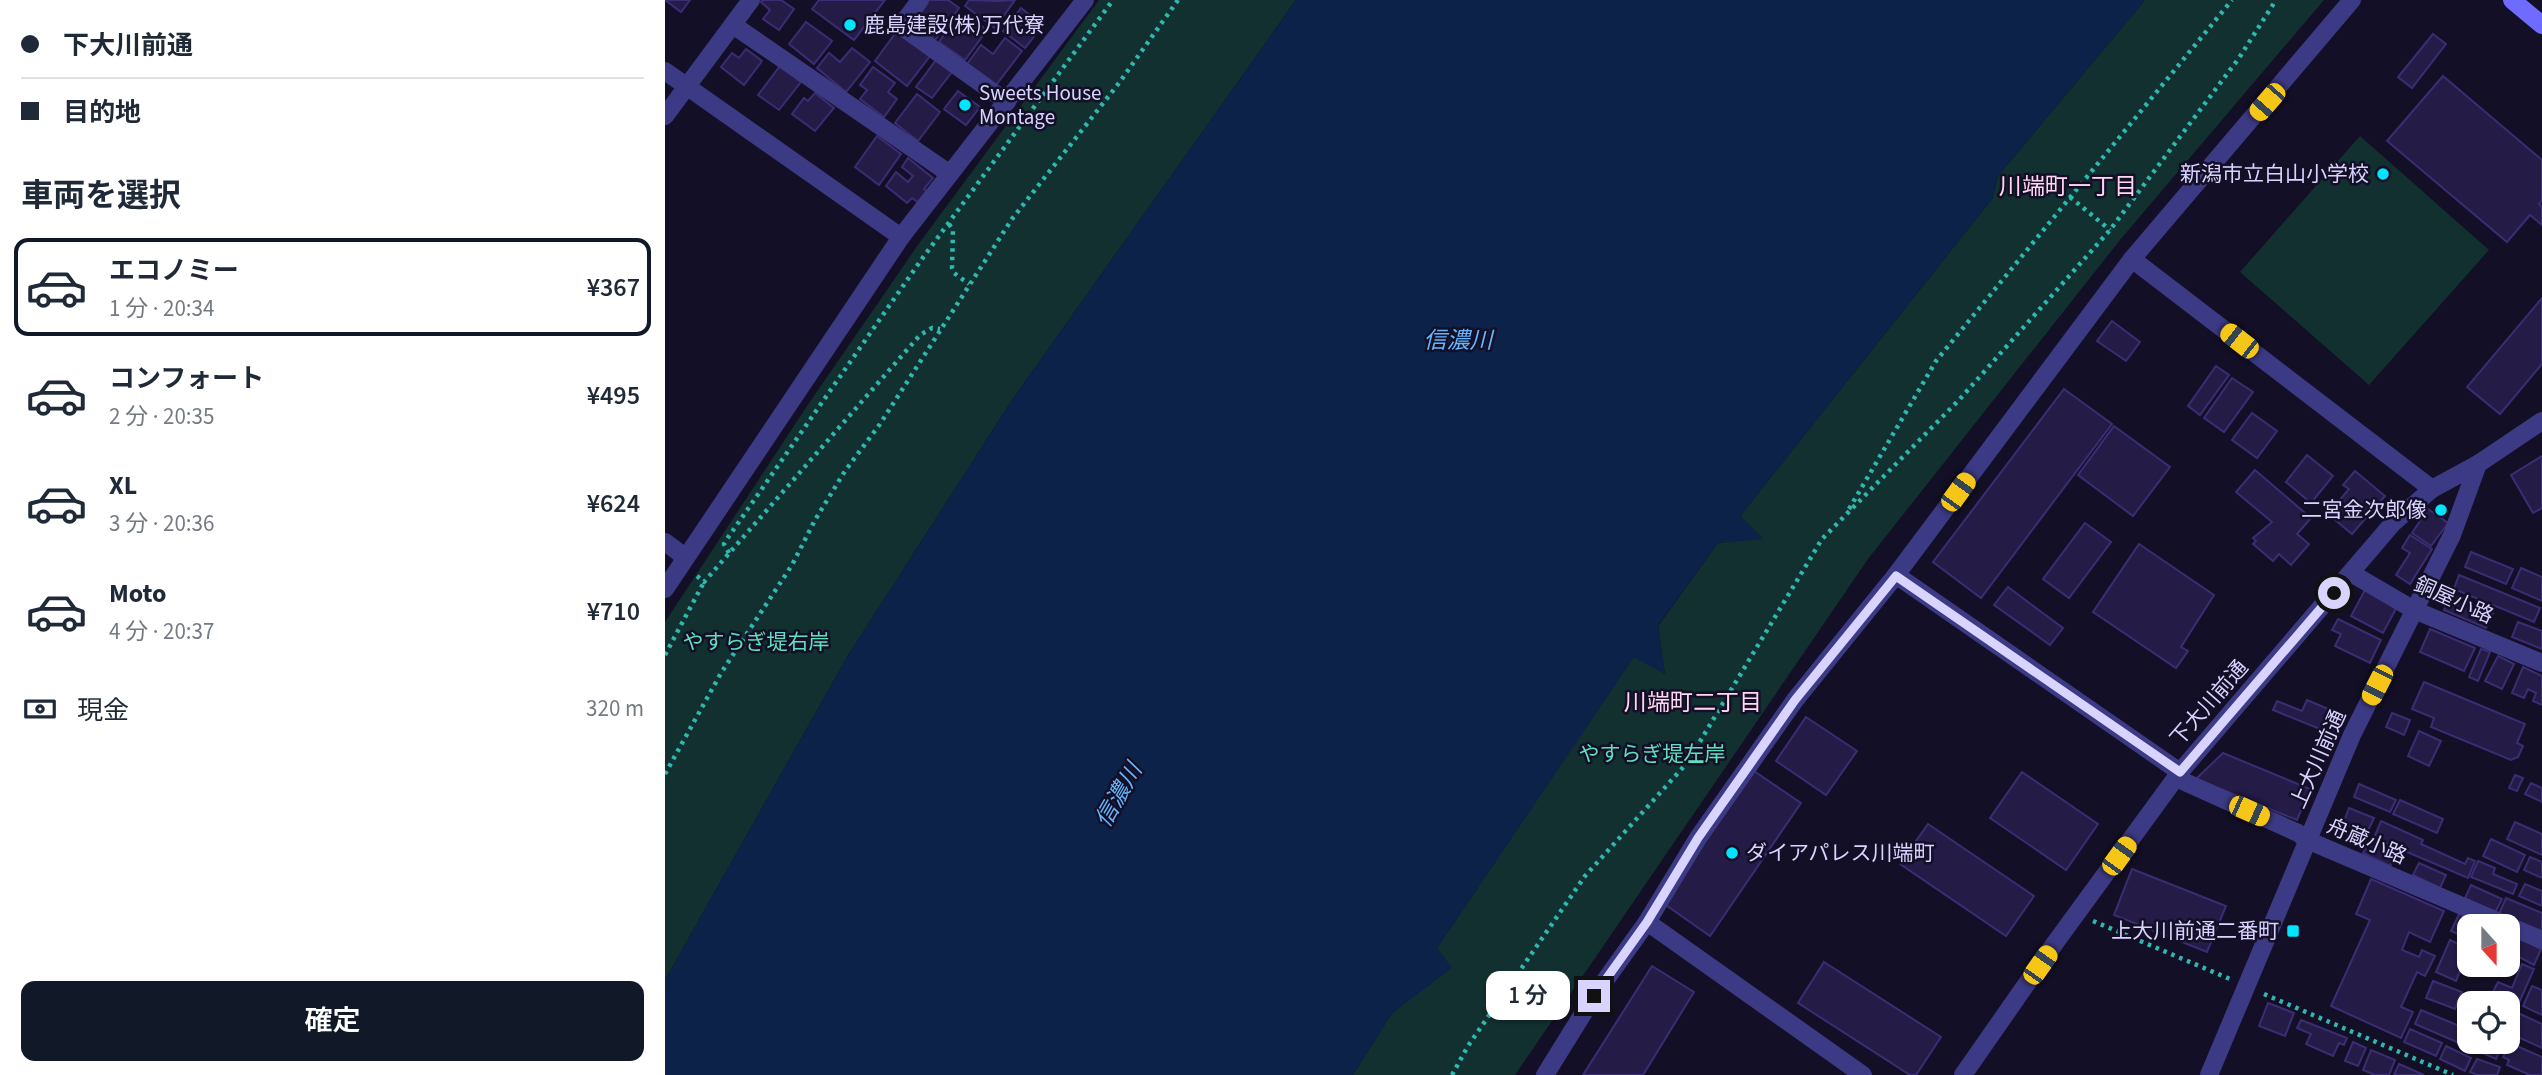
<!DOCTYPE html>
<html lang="ja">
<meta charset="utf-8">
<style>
:root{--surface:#fff;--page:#f6f6f7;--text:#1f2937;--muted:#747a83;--line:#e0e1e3;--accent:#111827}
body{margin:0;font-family:"Source Sans 3","Noto Sans JP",sans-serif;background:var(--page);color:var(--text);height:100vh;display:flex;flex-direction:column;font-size:26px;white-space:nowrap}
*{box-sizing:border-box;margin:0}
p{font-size:23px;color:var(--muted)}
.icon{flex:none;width:38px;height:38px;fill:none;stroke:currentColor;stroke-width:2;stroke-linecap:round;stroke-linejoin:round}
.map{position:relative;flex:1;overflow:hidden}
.panel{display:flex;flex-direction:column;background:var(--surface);width:665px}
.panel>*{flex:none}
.guide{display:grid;align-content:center;height:154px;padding:0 21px;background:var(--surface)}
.needle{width:46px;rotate:159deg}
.tools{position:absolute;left:1792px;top:914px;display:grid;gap:14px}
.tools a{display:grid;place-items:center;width:63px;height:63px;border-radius:14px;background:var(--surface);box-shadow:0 2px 5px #0004;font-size:35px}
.end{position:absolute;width:32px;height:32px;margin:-16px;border:9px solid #d9d4ff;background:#111;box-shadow:0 0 0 4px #111}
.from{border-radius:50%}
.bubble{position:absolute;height:49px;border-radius:14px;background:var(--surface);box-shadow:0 2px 5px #0004;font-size:23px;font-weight:600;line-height:49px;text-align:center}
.car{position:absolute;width:21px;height:42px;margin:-21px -10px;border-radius:9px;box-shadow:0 0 5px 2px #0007;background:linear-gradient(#f5c518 24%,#345 0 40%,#f5c518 0 76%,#345 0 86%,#f5c518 0)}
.guide b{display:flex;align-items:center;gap:24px;height:66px;font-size:26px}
.guide b+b{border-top:2px solid var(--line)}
.guide i{width:18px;height:18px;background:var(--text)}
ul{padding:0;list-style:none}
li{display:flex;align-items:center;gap:21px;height:98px;margin:0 14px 10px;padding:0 7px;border:4px solid transparent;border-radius:14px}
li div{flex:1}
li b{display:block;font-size:26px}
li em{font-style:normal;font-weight:600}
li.selected{border-color:var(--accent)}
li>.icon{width:63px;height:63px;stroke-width:1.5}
h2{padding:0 21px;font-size:32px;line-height:84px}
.pay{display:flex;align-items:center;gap:18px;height:77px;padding:0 21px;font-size:26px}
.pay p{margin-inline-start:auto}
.action{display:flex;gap:14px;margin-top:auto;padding:14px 21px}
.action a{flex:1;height:80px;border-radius:14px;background:var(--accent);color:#fff;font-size:28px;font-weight:600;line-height:80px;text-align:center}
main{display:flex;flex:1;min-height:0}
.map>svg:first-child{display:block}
.green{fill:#12302f}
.water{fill:#0c2248}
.building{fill:#241b47;stroke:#3b2d73;stroke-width:2}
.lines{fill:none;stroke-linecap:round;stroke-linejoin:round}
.path{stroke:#2fb8b0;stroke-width:4.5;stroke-dasharray:3.5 5;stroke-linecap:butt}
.minor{stroke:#3d3a85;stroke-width:18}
.tertiary{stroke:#3d3a85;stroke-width:18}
.secondary{stroke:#6f6bff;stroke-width:18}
.route{stroke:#d9d4ff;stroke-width:9}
.poi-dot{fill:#00e5ff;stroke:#130f26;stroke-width:2.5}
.labels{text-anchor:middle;stroke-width:5;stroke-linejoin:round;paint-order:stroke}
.poi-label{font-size:21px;fill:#d9d4ff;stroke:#130f26;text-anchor:start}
.street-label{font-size:21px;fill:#d9d4ff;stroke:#130f26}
.park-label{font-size:21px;fill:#5fe0c0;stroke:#130f26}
.neighbourhood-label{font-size:23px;fill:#ffd6f0;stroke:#130f26}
.water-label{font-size:23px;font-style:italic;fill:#62b6ff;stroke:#130f26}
</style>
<main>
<section class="panel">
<div class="guide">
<b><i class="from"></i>下大川前通</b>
<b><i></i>目的地</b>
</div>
<h2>車両を選択</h2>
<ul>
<li class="selected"><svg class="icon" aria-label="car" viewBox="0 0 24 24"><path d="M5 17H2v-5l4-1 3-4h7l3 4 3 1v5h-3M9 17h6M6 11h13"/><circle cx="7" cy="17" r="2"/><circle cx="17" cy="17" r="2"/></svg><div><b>エコノミー</b><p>1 分 · 20:34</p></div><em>¥367</em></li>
<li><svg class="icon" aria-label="car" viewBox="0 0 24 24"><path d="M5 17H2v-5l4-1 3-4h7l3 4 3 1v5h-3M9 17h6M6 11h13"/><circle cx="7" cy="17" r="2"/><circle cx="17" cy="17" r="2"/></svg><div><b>コンフォート</b><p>2 分 · 20:35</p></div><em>¥495</em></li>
<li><svg class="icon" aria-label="car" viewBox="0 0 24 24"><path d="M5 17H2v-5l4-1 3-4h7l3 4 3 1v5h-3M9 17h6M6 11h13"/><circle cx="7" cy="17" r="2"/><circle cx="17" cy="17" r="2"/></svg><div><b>XL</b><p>3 分 · 20:36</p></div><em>¥624</em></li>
<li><svg class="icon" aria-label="car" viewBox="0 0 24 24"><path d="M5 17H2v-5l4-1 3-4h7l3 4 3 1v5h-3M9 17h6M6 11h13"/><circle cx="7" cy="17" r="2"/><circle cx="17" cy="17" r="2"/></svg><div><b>Moto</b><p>4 分 · 20:37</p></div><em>¥710</em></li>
</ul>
<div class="pay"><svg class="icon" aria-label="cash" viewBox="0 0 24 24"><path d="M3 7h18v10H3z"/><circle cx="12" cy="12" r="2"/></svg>現金<p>320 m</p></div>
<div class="action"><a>確定</a></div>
</section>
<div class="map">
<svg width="1877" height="1075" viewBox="0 0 1877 1075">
<rect width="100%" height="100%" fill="#130f26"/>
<g class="green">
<polygon points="434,0 631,0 347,400 182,657 0,980 0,622 142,406 255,242"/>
<polygon points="1480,0 1659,0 1455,240 1203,559 850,1075 688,1075 727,1013 786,968 772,948 969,656 1000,674 993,626 1053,543 1097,538 1075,516 1327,199 1333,176"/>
<polygon points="1695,136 1824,250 1704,385 1575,272"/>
</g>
<polygon class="water" points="631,0 1480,0 1333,176 1327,199 1075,516 1098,539 1053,543 993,625 1000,674 969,657 772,948 787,968 727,1013 688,1075 0,1075 0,980 182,657 347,400"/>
<g class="building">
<polygon points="0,0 25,0 16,12"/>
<polygon points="97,0 116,0 129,9 114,30 98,19 105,10 96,2"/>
<polygon points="154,0 220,0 189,40 147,9"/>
<polygon points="257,0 283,0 294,8 270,40 242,20"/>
<polygon points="304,0 332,1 350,0 330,28 300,6"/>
<polygon points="356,8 378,25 360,48 338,31"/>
<polygon points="305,17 322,30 300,60 274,42 285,26 294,32"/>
<polygon points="141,22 167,41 149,64 124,44"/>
<polygon points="232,31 265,56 242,86 210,61"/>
<polygon points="1768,34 1781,44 1747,88 1733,77"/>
<polygon points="340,38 357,51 331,85 302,64 316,45 328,54"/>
<polygon points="187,48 205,62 181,92 152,68 164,53 175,62"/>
<polygon points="81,49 97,61 79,85 56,67 67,53 74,58"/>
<polygon points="271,60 287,72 267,98 251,87"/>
<polygon points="115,66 136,82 114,110 93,95"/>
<polygon points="208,67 230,83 223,92 232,99 219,117 195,99 202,90 195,85"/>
<polygon points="1778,76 1877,160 1877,200 1874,204 1877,207 1877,225 1865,215 1842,242 1722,141"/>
<polygon points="293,91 315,107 301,125 279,109"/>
<polygon points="150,93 169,108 150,131 127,114 139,98 143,101"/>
<polygon points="252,94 275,112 253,141 230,123"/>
<polygon points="212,136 236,154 214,185 190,167"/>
<polygon points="243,158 268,178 259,189 263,192 254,203 247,198 242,203 221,186 231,172 243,182 248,176 237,167"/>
<polygon points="1877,298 1877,364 1835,414 1802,387"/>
<polygon points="1447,321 1475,342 1461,361 1432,341"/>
<polygon points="1551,366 1564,375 1535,415 1523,406"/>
<polygon points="1567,378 1588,392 1559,432 1539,418"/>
<polygon points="1399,389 1447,424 1316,598 1268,562"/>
<polygon points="1587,413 1612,431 1592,458 1567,440"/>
<polygon points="1449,426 1505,467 1468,516 1413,475"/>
<polygon points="1642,455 1668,476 1646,503 1621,482"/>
<polygon points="1877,456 1877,508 1868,513 1846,475"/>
<polygon points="1590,470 1646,518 1632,534 1644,544 1626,565 1614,554 1608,561 1588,544 1591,541 1588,538 1607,522 1571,492"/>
<polygon points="1690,471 1720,496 1687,534 1663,514 1684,489 1678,485"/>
<polygon points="1763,509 1783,523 1766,546 1747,533"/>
<polygon points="1420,523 1446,542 1404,598 1378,579"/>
<polygon points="1745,535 1767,549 1745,584 1731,575 1745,553 1737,548"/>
<polygon points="1474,544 1549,595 1516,647 1523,651 1511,668 1428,612"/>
<polygon points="1806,552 1848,569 1841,584 1800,567"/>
<polygon points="1856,568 1877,577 1877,601 1847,588"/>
<polygon points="1794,575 1875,608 1869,622 1789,589"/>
<polygon points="1343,587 1398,628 1385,645 1329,605"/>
<polygon points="1701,588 1733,605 1718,633 1686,616"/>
<polygon points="1785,595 1828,613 1821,628 1779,610"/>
<polygon points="1673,619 1716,640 1705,663 1670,646 1676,634 1667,630"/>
<polygon points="1853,622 1877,631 1877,649 1847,637"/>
<polygon points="1765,629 1810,648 1799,671 1755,652"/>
<polygon points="1816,649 1825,652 1813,681 1804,677"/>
<polygon points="1833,656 1849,664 1837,689 1820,681"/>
<polygon points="1858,667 1877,676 1877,705 1868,701 1871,693 1863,689 1859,698 1847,693"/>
<polygon points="1759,682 1860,724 1852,743 1858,746 1853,757 1846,760 1766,727 1769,718 1747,709"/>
<polygon points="1642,700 1680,716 1672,736 1608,710 1612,701 1637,711"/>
<polygon points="1727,713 1745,720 1739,735 1721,727"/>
<polygon points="1141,717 1192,751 1161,795 1111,761"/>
<polygon points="1754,731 1776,741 1764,766 1743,756"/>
<polygon points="1558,753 1645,789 1632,820 1531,779"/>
<polygon points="1089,771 1136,803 1045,936 998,903"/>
<polygon points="1357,772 1433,824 1401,870 1325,818"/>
<polygon points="1850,775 1858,778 1852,791 1844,788"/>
<polygon points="1866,783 1877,788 1877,802 1860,794"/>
<polygon points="1694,784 1731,800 1725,812 1689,797"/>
<polygon points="1735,800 1778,819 1772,833 1728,814"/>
<polygon points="1684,808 1709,818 1702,833 1678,824"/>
<polygon points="1716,821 1758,840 1756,844 1800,864 1803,858 1810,861 1803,878 1709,838"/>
<polygon points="1850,822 1877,834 1877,855 1842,839"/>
<polygon points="1263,824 1369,896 1341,936 1235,864"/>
<polygon points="1826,839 1860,855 1852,872 1818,856"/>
<polygon points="1705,840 1732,853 1725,866 1698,853"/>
<polygon points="1865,857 1877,862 1877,878 1859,870"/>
<polygon points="1813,861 1830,868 1828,874 1852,884 1848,894 1806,877"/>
<polygon points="1754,863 1781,875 1775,888 1748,875"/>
<polygon points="1467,869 1561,906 1542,952 1449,915"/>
<polygon points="1706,879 1779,911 1765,942 1744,932 1737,950 1754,957 1757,950 1770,956 1760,976 1752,972 1736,1007 1748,1012 1736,1038 1666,1006 1705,920 1691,914"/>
<polygon points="1860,884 1877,891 1877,906 1854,896"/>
<polygon points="1806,885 1837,899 1830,913 1800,898"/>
<polygon points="1841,898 1877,913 1877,933 1834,914"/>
<polygon points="1795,912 1826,926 1804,926 1804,939 1786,931"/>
<polygon points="1847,934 1876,949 1869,965 1843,951 1843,942"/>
<polygon points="1785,940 1804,949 1791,981 1771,972"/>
<polygon points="1159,962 1276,1037 1251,1075 1245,1075 1133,1003"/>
<polygon points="1857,964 1869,969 1853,1005 1827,994 1833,982 1847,988"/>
<polygon points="987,966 1029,992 978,1075 918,1075"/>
<polygon points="1768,981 1797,992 1790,1009 1761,998"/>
<polygon points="1867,986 1877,990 1877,1015 1858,1006"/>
<polygon points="1603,1003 1629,1013 1620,1036 1594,1026"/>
<polygon points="1756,1010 1804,1030 1804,1041 1830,1041 1838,1044 1831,1059 1750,1024"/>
<polygon points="1853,1013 1877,1024 1877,1048 1844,1033"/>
<polygon points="1636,1020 1682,1038 1679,1045 1674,1043 1668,1056 1641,1044 1646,1034 1632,1028"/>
<polygon points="1745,1029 1777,1043 1771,1056 1739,1042"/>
<polygon points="1688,1042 1701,1048 1693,1066 1680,1061"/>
<polygon points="1845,1043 1877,1057 1877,1075 1865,1075 1842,1065 1844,1060 1838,1057"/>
<polygon points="1781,1046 1806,1058 1800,1071 1775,1059"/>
<polygon points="1706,1050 1730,1060 1724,1075 1710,1075 1698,1070"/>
<polygon points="1812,1059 1835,1067 1832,1075 1812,1075 1805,1072"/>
<polygon points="1734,1064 1759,1075 1729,1075"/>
</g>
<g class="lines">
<g class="path">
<polyline points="1405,197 1445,230"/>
<polyline points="284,224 288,230 287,268 289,273 304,284"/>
<polyline points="1184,509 1271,361 1567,0"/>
<polyline points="64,553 59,544 62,539 254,263 448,0"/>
<polyline points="32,576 39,582 255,335 267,328 275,329"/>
<polyline points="0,655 39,582"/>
<polyline points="0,774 56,673 127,565 150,520 180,471 215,424 347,219 454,83 513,0"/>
<polyline points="1428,921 1565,979"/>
<polyline points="1599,994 1788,1075"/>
<polyline points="787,1075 803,1046 920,876 1022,763 1157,539 1294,400 1445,230 1574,58 1611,0"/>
</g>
<g class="minor">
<polyline points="255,0 236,26 342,102"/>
<polyline points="68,25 285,174"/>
<polyline points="0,71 236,237"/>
<polyline points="0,116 86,0"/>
<polyline points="1467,259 1767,489"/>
<polyline points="0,542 20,557"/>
<polyline points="1686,573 1749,610 1877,663"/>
<polyline points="1231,575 1515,772"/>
<polyline points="1511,778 1633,833 1642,840 1877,940"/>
<polyline points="982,922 1198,1075"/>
</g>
<g class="tertiary">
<polyline points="0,589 236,237 420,0"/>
<polyline points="880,1075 929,996 982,922 1033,838 1130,700 1231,575 1467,259 1687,0"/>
<polyline points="1298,1075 1390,943 1515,772 1728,523 1767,489 1813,464 1877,421"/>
<polyline points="1544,1075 1687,735 1787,535 1813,464"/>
</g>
<polyline class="secondary" points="1847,0 1877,25"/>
</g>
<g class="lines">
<polyline class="route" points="929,996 982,922 1033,838 1130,700 1231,576 1515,772 1669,593"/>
</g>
<g class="poi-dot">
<circle cx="185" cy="25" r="7"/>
<circle cx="300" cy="105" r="7"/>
<circle cx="1718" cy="174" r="7"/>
<circle cx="1776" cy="510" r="7"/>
<circle cx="1067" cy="853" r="7"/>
<rect x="1621" y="924" width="14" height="14" rx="3.5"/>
</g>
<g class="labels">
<g class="poi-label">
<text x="199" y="32">鹿島建設(株)万代寮</text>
<text x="314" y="100">Sweets House<tspan x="314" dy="24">Montage</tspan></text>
<text x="1704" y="181" text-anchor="end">新潟市立白山小学校</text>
<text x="1762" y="517" text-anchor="end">二宮金次郎像</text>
<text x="1081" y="860">ダイアパレス川端町</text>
<text x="1614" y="938" text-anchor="end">上大川前通二番町</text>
</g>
<g class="street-label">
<text transform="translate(1789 600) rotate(24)" y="7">銅屋小路</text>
<text transform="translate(1544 703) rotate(-49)" y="7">下大川前通</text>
<text transform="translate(1653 759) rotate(-66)" y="7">上大川前通</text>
<text transform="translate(1702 841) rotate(23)" y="7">舟蔵小路</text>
</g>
<g class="park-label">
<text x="91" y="649">やすらぎ堤右岸</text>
<text x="987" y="761">やすらぎ堤左岸</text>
</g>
<g class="neighbourhood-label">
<text x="1403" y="194">川端町一丁目</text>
<text x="1028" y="710">川端町二丁目</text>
</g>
<g class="water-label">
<text x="793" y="348">信濃川</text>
<text transform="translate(453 795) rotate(-60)" y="8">信濃川</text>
</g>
</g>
</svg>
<div class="tools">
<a><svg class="needle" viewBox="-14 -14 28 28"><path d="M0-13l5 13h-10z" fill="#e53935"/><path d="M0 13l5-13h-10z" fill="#747a83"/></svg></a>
<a><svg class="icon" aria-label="locate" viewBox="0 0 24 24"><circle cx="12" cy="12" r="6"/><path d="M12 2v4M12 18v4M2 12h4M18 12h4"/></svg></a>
</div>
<i class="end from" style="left:1669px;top:593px"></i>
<i class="end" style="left:929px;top:996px"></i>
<div class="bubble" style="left:821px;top:971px;width:84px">1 分</div>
<i class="car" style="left:1602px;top:102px;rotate:221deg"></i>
<i class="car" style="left:1574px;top:341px;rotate:308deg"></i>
<i class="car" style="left:1293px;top:492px;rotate:36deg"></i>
<i class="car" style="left:1712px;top:685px;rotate:207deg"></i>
<i class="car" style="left:1584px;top:811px;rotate:114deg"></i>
<i class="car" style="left:1454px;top:856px;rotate:36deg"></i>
<i class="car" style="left:1375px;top:965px;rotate:35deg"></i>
</div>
</main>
